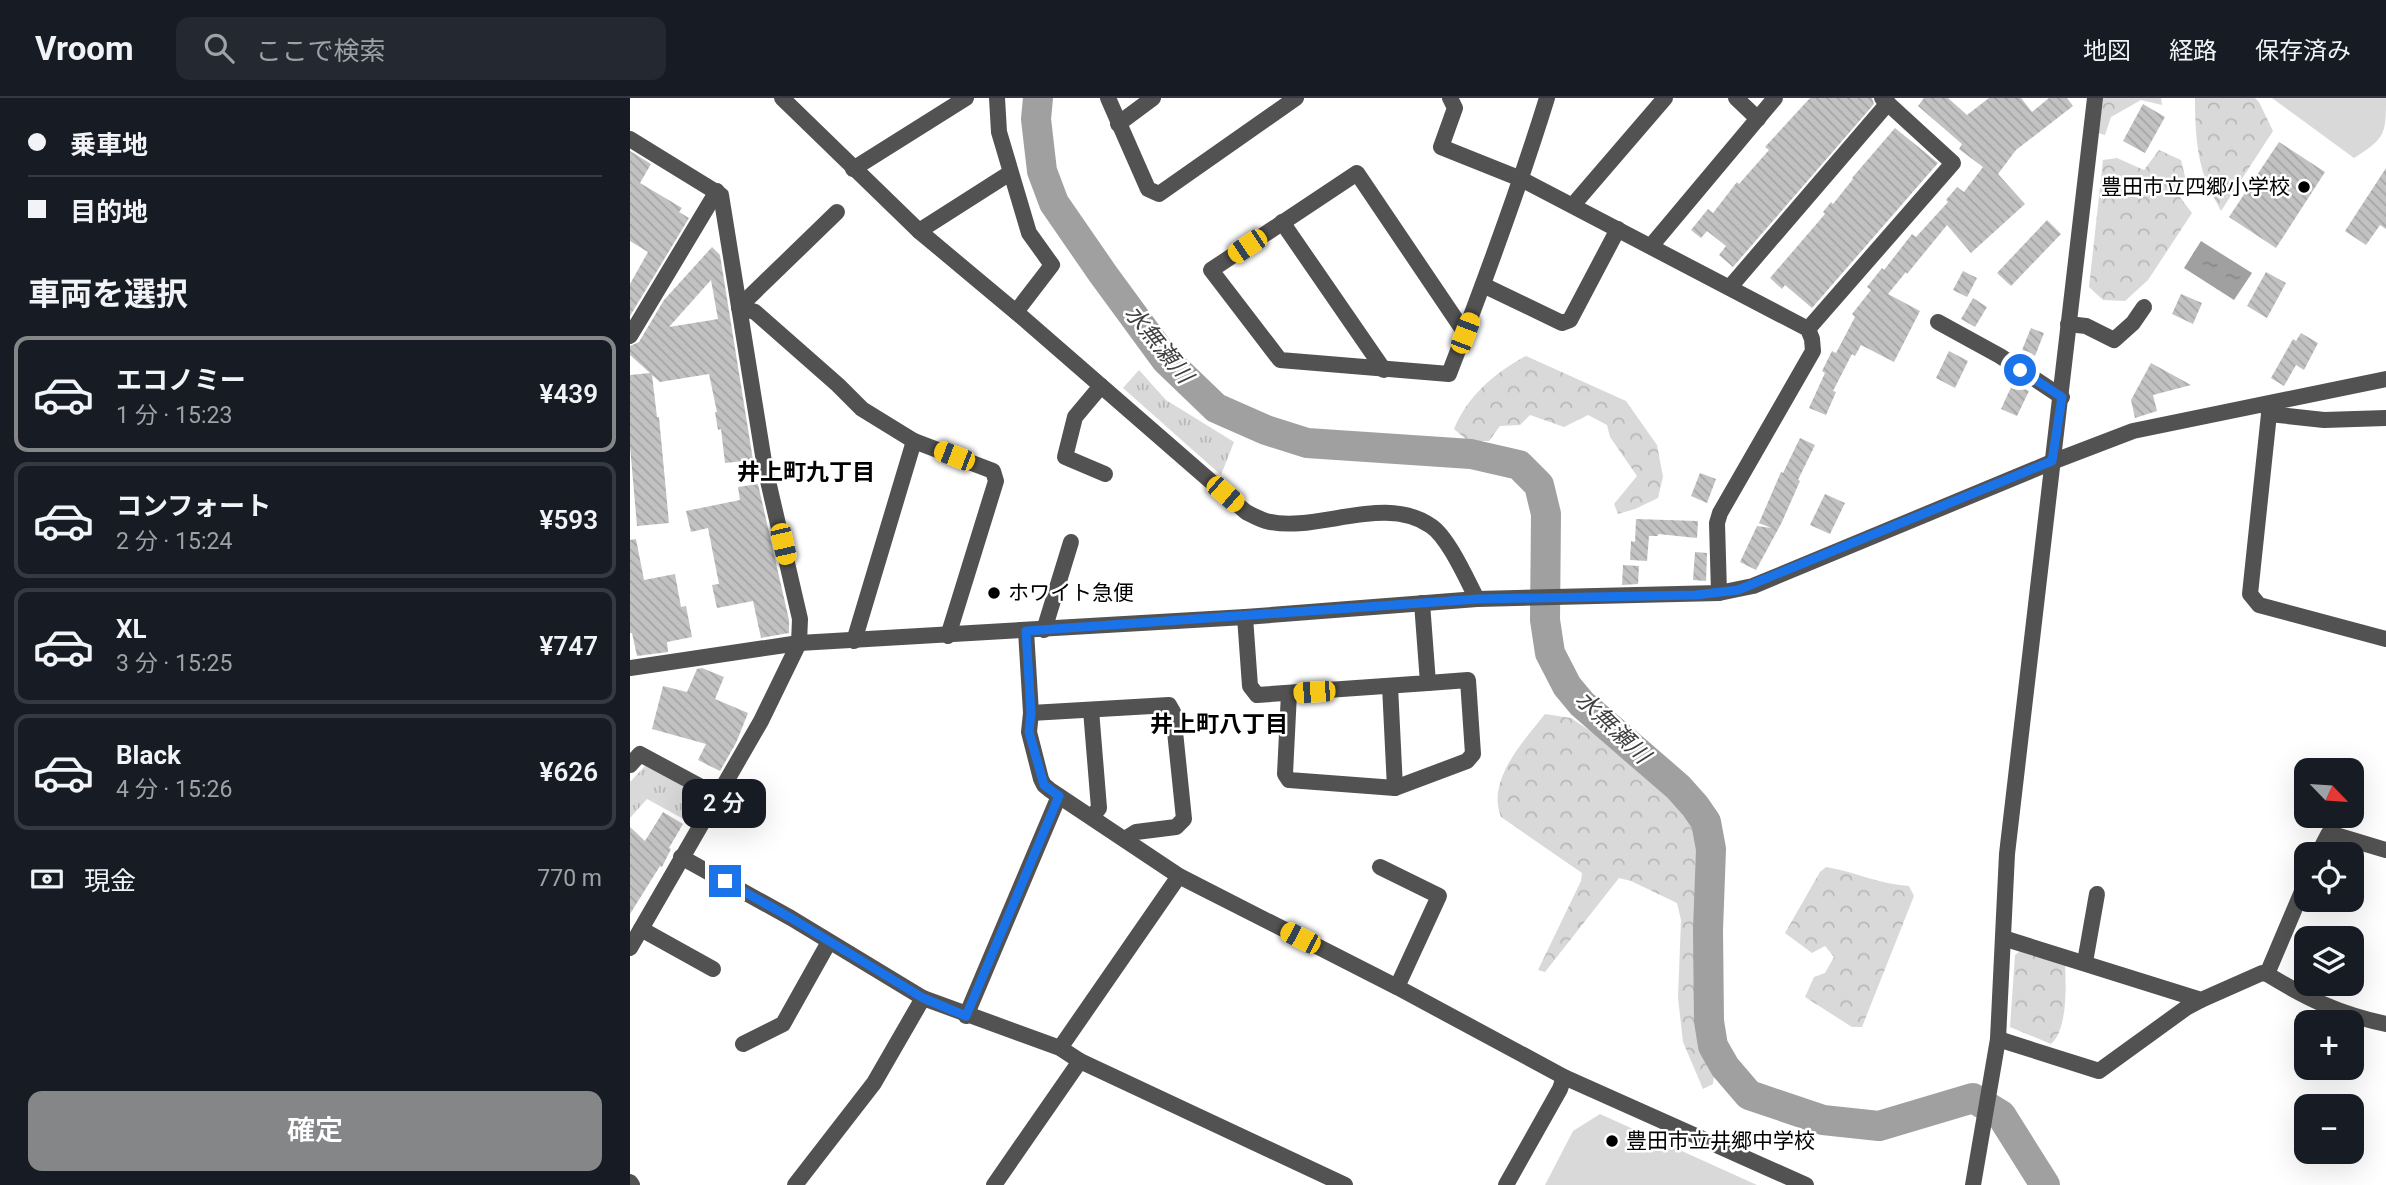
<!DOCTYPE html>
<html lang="ja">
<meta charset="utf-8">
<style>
:root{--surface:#171b24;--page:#242831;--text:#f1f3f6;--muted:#9ea1a6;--line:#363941;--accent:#858687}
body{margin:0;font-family:Roboto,"Noto Sans JP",sans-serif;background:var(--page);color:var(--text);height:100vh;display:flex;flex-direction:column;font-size:26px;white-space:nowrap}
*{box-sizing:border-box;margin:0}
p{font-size:23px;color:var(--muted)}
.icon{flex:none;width:38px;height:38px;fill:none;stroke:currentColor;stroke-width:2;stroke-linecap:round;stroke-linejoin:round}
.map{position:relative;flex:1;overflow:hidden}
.drawer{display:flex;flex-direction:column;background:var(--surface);width:630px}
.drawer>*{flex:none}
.top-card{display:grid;align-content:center;height:154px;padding:0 28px;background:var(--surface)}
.needle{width:46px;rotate:115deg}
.controls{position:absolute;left:1664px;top:660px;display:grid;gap:14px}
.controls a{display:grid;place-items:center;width:70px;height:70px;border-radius:14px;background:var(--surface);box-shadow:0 7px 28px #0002;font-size:35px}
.end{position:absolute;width:32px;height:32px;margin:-16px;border:9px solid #1a73e8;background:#fff;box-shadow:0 0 0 4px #fff}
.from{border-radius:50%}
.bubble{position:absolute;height:49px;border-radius:14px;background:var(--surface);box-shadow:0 7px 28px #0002;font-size:23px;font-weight:600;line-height:49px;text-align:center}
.car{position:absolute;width:21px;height:42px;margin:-21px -10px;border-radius:9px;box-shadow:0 0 5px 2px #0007;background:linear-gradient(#f5c518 24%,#345 0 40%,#f5c518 0 76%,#345 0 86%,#f5c518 0)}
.top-card b{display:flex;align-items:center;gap:24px;height:66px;font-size:26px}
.top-card b+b{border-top:2px solid var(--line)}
.top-card i{width:18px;height:18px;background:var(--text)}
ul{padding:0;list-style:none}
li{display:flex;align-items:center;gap:21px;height:116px;margin:0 14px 10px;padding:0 14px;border:4px solid var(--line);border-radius:14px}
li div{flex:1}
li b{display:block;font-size:26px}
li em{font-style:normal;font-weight:600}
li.current{border-color:var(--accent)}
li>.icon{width:63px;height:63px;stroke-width:1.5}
h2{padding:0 28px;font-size:32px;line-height:84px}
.pay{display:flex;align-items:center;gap:18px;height:77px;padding:0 28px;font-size:26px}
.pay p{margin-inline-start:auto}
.button{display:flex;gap:14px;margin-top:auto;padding:14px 28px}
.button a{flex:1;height:80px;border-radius:14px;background:var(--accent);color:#fff;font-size:28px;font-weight:600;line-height:80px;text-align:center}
header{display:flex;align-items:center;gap:42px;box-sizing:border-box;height:98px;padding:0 35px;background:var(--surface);border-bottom:2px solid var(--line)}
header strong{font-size:33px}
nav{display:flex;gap:38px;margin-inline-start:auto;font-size:24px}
.search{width:490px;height:63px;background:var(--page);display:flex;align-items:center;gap:18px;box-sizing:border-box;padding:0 24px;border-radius:14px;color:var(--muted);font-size:26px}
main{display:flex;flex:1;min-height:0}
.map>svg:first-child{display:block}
.green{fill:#d9d9d9}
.forest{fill:url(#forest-crowns)}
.park{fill:url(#park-tufts)}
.water{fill:url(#water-ripples)}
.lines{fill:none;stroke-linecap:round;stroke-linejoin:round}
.river{stroke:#a0a0a0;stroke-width:30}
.building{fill:url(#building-back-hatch);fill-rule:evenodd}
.minor{stroke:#525252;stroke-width:16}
.route{stroke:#1a73e8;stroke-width:9}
.poi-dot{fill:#000;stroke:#fff;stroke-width:2.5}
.labels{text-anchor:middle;stroke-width:5;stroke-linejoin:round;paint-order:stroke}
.poi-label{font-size:21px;fill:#000;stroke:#fff;text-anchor:start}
.water-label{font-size:23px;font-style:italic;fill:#414141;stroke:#fff}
.neighbourhood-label{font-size:23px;font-weight:bold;fill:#000;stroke:#fff}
</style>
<header>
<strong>Vroom</strong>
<div class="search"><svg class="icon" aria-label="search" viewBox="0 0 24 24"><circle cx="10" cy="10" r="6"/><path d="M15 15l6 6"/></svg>ここで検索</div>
<nav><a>地図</a><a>経路</a><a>保存済み</a></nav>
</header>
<main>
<section class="drawer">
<div class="top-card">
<b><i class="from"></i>乗車地</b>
<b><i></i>目的地</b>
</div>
<h2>車両を選択</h2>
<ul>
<li class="current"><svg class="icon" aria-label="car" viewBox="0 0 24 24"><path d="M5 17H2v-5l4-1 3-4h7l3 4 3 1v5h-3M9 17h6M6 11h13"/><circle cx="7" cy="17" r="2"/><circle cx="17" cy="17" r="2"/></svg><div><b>エコノミー</b><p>1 分 · 15:23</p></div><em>¥439</em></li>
<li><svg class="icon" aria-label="car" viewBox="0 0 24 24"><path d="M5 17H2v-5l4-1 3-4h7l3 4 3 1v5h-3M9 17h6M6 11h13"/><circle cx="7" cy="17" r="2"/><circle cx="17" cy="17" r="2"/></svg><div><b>コンフォート</b><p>2 分 · 15:24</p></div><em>¥593</em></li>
<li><svg class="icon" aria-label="car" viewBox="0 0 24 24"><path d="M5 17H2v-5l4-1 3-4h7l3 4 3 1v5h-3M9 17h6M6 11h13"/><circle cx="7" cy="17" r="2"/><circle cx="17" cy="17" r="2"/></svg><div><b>XL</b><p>3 分 · 15:25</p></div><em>¥747</em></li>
<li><svg class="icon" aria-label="car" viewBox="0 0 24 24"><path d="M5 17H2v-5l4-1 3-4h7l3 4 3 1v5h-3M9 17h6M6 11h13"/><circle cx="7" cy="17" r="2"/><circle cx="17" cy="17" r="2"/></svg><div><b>Black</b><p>4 分 · 15:26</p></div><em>¥626</em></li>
</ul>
<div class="pay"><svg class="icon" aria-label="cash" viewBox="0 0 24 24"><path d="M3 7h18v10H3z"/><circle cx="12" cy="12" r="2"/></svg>現金<p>770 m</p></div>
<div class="button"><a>確定</a></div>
</section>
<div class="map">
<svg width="1756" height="1087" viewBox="0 0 1756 1087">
<defs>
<pattern id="forest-crowns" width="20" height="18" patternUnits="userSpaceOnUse" patternTransform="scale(1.75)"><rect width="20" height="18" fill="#d9d9d9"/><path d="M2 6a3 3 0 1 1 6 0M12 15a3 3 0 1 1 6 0" fill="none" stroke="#b8b8b8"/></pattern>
<pattern id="park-tufts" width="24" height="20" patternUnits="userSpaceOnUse" patternTransform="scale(1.75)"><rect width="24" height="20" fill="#d9d9d9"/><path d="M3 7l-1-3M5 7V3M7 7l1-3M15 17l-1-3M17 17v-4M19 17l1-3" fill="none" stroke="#b8b8b8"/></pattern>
<pattern id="water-ripples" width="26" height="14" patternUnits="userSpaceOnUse" patternTransform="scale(1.75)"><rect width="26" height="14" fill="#a0a0a0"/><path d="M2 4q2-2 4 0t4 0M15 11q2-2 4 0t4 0" fill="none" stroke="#888"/></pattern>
<pattern id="building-back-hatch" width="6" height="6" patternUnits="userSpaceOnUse" patternTransform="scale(1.75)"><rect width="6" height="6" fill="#c2c2c2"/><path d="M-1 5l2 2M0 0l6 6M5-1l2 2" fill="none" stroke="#a5a5a5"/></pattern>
</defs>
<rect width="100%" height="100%" fill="#fff"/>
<g class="green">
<path d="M 1642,0 L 1756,0 C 1756,37 1755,40 1724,60 Z"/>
<polygon points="970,1016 1127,1087 915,1087 943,1033"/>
</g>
<g class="forest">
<polygon points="1473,0 1531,0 1532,7 1511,2 1481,19 1475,37 1468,35"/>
<path d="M 1565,0 L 1625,0 L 1629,4 L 1643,33 L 1591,113 C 1586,103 1580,93 1576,83 C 1566,57 1565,27 1565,0 Z"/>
<polygon points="1529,52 1551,62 1556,83 1546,94 1562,115 1518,182 1495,203 1473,202 1459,189 1473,62 1487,60 1514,72"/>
<path d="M 896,258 L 996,303 L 1027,347 L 1033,379 L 1028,400 L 1005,411 L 988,416 L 984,406 L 1007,378 L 980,339 L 977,327 L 958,317 L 934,329 L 900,317 L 890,327 L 870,328 L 859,343 L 838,343 L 824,331 C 837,299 865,274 896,258 Z"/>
<path d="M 915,616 L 941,620 L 989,652 L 1066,718 L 1074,750 L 1073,890 L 1074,925 L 1085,969 L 1083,986 L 1073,991 L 1053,944 L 1048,900 L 1051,822 L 1047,805 L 1001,783 L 989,780 L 915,874 L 908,872 L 951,783 L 952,775 L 871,719 C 856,682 894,643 915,616 Z"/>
<path d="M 1196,769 C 1226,774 1249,786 1279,788 L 1284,798 L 1232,929 L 1222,929 L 1175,899 L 1184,879 L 1195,875 L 1204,859 L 1195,848 L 1182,855 L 1155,835 L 1190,774 Z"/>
<path d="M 1393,851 L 1435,866 C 1436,887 1438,931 1421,946 L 1380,929 L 1385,857 Z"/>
</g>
<g class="park">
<polygon points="509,272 536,302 604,344 591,377 493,290"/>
<polygon points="15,668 73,695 57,723 17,701 0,720 0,684"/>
</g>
<polygon class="water" points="1571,143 1622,175 1604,202 1554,170"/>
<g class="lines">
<polyline class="river" points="408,0 406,21 412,73 424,105 473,176 536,262 586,310 636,332 677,345 841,356 889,367 909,387 916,416 915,522 920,555 937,588 952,606 1048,689 1065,708 1076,724 1081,751 1078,832 1079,923 1083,948 1095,969 1119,997 1193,1022 1249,1028 1343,1000 1371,1017 1415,1087"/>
</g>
<g class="building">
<polygon points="1180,0 1242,0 1244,6 1103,169 1089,157 1096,148 1077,133 1071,140 1061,132 1078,111 1083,115 1107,84 1109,86 1139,52 1135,49"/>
<polygon points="1294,0 1318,0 1337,17 1359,0 1391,0 1402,14 1419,0 1437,0 1443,8 1386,52 1368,76 1395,106 1341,155 1317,127 1277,176 1276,174 1258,196 1290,213 1264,264 1231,247 1225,258 1222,256 1203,293 1206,294 1196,317 1179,310 1195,275 1192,273 1202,253 1206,255 1225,219 1222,216 1241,192 1237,189 1252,170 1254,172 1282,136 1286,139 1318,104 1316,102 1327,89 1334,94 1353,69 1329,51 1332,46 1288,8"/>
<polygon points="1513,6 1535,19 1515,55 1493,43"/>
<polygon points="1265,30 1308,65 1182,210 1155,187 1152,191 1140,180 1195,116 1193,114 1201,104 1203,106 1223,81 1222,80"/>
<polygon points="1649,44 1695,74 1646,150 1599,119"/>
<polygon points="0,53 21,66 10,85 52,110 49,114 59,120 0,218 0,186 18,154 0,143"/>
<polygon points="1756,70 1756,131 1750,127 1736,147 1715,133"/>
<polygon points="1417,122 1431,136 1381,188 1367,175"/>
<path d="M 82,149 L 90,157 L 123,362 L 95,365 L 91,331 L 88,332 L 85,314 L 87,314 L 79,276 L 30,284 L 22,277 L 27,319 L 29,319 L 39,425 L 7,428 L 0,348 L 0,277 L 20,275 L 0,257 L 0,248 L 9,244 L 34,202 ZM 81,182 L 88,221 L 39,229 Z"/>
<polygon points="1333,173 1347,180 1337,199 1323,192"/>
<polygon points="1636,174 1656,185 1637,220 1617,208"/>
<polygon points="1551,196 1572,205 1563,226 1542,216"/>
<polygon points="1343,200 1357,209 1345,229 1331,221"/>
<polygon points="1401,230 1414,235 1405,258 1392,252"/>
<polygon points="1671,235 1688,245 1674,272 1666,267 1654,288 1641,280 1663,241 1666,243"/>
<polygon points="1319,253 1338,263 1325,290 1306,280"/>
<polygon points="1521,265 1561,287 1523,297 1527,313 1505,320 1501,302"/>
<polygon points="1383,285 1399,293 1387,318 1371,311"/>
<polygon points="1170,340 1185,347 1168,382 1170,383 1152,424 1126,472 1110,464 1127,428 1141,430 1129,425 1151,374 1153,375"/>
<polygon points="1070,375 1086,381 1077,405 1061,398"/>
<polygon points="128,386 159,522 159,535 131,540 123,503 87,510 82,487 89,486 78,430 61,434 56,413 110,402 108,389"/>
<polygon points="1195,396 1215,405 1200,436 1180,427"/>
<polygon points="1006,421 1068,423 1067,440 1028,436 1028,438 1019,438 1017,463 1000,462 1001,443 1005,444"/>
<polygon points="6,441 14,482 45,476 51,509 56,508 62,539 37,544 38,554 7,558 2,535 0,535 0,442"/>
<polygon points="1065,454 1077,455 1076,483 1063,482"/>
<polygon points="993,467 1009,468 1008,486 992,487"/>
<polygon points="72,570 94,579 85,601 118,615 106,645 90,673 68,662 76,646 22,631 33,588 57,594 67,571"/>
<polygon points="33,714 53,726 39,750 41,751 32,769 30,768 0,816 0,729 15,743"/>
</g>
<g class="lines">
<g class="minor">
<path d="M 152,0 L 289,133 L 386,214 L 616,414 C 622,417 629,421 636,423 C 686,436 754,395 801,428 C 818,439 837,482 847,501"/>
<polyline points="367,0 369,34 399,135 422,167 386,214"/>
<polyline points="478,0 518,91 529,96 666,0"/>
<polyline points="820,0 825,10 811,49 891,81 1178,231 1182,241 1183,253 1090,415 1087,425 1089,495"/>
<polyline points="1106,0 1128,21"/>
<polyline points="488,26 523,0"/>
<polyline points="0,41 91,97 135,370 170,521 169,545 131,623 0,850"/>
<polyline points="223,71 336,0"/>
<polyline points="943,107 1035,0"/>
<polyline points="652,124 754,272"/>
<polyline points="289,133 380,75"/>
<polyline points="1021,148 1145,0"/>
<polyline points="853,187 932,225 940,222 988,131"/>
<polyline points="1100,189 1258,5"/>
<polyline points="109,209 125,214 208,287 232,311 284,343 363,373 366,383 318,538"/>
<polyline points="109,209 207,114"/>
<polyline points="1308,224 1370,258 1432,299"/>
<polyline points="1438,226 1456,228 1484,242 1503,225 1514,209"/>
<polyline points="1178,231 1323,65 1252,0"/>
<path d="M 835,235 L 727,75 L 581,172 L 650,262 L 819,276 C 854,185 888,94 917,0"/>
<polyline points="0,238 87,93"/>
<polyline points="471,288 445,319 435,359 475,376"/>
<polyline points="1637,306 1639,316 1620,496 1629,507 1756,541"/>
<polyline points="1639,316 1694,322 1756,320"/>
<polyline points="615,519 620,588 627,597 798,585 792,505"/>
<polyline points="414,532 441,444"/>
<polyline points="396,533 401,615 399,634 411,681 414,687 420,692 549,778 767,889 934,979 1176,1087"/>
<polyline points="224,543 284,343"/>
<polyline points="0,570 169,545 615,519 847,501 1089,495 1123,488 1422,364 1503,333 1756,281"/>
<polyline points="760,588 765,690"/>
<polyline points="659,595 655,676 659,682 765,690 837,663 843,656 838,582 798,585"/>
<polyline points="461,612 469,710 462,719"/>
<polyline points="401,615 539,607 543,614 554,721 546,729 506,734 495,741"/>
<polyline points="0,667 10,656 88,698"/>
<polyline points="1688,756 1699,735 1756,752"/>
<polyline points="51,759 161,820 293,900 430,950 450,963 715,1087"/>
<polyline points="750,769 809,798 767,889"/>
<polyline points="11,831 83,871"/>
<path d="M 1373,840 L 1571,902 L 1632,875 L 1637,876 C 1678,901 1709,916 1756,926"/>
<polyline points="1455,864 1467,796"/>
<polyline points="1637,876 1676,784"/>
<polyline points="336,918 429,698"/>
<polyline points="1368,941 1469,973 1556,910 1571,902"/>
<polyline points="113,946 153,926 199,844"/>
<polyline points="430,950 549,778"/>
<polyline points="0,1084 2,1087"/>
<polyline points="165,1087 244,985 293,900"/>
<polyline points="364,1087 450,963"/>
<polyline points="876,1087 930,991 934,979"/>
<polyline points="1343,1087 1368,941 1377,756 1465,0"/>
</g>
</g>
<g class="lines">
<polyline class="route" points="95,783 161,820 293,900 336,918 429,698 414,687 399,634 401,615 396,533 848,501 1066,497 1108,492 1422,363 1432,299 1390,272"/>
</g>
<g class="poi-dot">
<circle cx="1674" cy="89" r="7"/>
<circle cx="364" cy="495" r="7"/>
<circle cx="982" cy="1043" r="7"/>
</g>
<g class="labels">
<g class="poi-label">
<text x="1660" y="96" text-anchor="end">豊田市立四郷小学校</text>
<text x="378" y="502">ホワイト急便</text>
<text x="996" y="1050">豊田市立井郷中学校</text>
</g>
<g class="water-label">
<text transform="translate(529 246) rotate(51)" y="8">水無瀬川</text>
<text transform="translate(983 629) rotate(44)" y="8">水無瀬川</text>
</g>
<g class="neighbourhood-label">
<text x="176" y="382">井上町九丁目</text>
<text x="589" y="634">井上町八丁目</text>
</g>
</g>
</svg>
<div class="controls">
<a><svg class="needle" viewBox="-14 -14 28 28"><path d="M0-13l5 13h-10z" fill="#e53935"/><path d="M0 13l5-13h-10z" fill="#9ea1a6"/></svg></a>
<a><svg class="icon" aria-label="locate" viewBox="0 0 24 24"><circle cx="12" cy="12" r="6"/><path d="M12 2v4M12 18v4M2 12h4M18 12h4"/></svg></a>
<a><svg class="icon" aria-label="layers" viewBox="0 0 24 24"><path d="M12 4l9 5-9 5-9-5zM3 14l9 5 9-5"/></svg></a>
<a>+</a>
<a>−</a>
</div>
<i class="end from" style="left:1390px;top:272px"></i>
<i class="end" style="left:95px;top:783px"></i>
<div class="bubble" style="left:52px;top:681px;width:84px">2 分</div>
<i class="car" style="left:617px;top:148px;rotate:236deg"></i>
<i class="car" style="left:835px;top:235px;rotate:21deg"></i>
<i class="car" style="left:324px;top:358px;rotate:291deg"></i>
<i class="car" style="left:595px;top:396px;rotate:131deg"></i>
<i class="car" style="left:153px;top:446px;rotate:167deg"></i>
<i class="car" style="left:684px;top:594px;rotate:266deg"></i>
<i class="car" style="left:670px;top:840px;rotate:297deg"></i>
</div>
</main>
